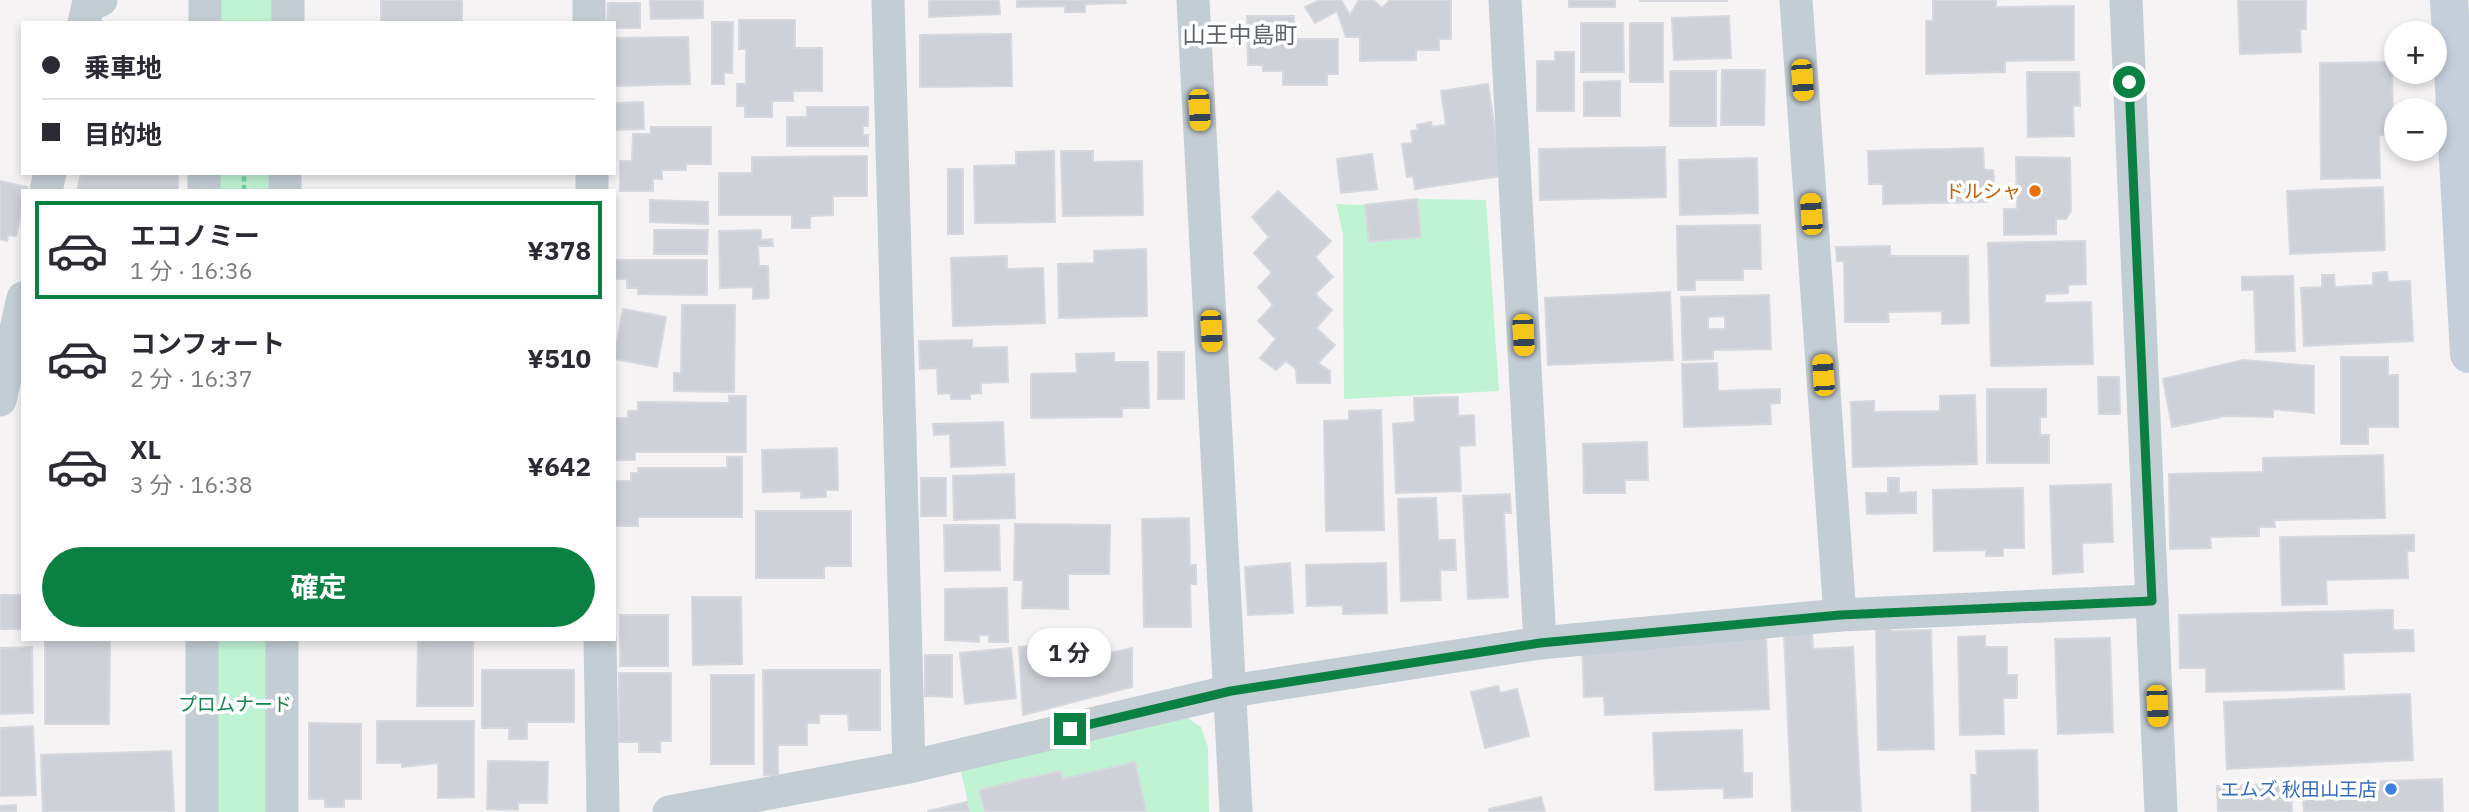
<!DOCTYPE html>
<html lang="ja">
<meta charset="utf-8">
<style>
:root{--surface:#fff;--page:#f2f2f3;--text:#2b2b33;--muted:#7c7c81;--line:#e1e1e2;--accent:#0b8043}
body{margin:0;font-family:"IBM Plex Sans","Noto Sans JP",sans-serif;background:var(--page);color:var(--text);height:100vh;display:flex;flex-direction:column;font-size:26px;white-space:nowrap}
*{box-sizing:border-box;margin:0}
p{font-size:23px;color:var(--muted)}
.icon{flex:none;width:38px;height:38px;fill:none;stroke:currentColor;stroke-width:2;stroke-linecap:round;stroke-linejoin:round}
.map{position:relative;flex:1;overflow:hidden}
.panel{position:absolute;left:21px;top:189px;width:595px;height:452px;display:flex;flex-direction:column;background:var(--surface);border-radius:0px;box-shadow:0 4px 10px #0003}
.panel>*{flex:none}
.banner{position:absolute;left:21px;top:21px;width:595px;height:154px;border-radius:0px;box-shadow:0 4px 10px #0003;display:grid;align-content:center;height:154px;padding:0 21px;background:var(--surface)}
.fabs{position:absolute;left:2384px;top:21px;display:grid;gap:14px}
.fabs a{display:grid;place-items:center;width:63px;height:63px;border-radius:50%;background:var(--surface);box-shadow:0 4px 10px #0003;font-size:35px}
.end{position:absolute;width:32px;height:32px;margin:-16px;border:9px solid #0b8043;background:#fff;box-shadow:0 0 0 4px #fff}
.from{border-radius:50%}
.bubble{position:absolute;height:49px;border-radius:24px;background:var(--surface);box-shadow:0 4px 10px #0003;font-size:23px;font-weight:700;line-height:49px;text-align:center}
.car{position:absolute;width:21px;height:42px;margin:-21px -10px;border-radius:9px;box-shadow:0 0 5px 2px #0007;background:linear-gradient(#f5c518 24%,#345 0 40%,#f5c518 0 76%,#345 0 86%,#f5c518 0)}
.banner b{display:flex;align-items:center;gap:24px;height:66px;font-size:26px}
.banner b+b{border-top:2px solid var(--line)}
.banner i{width:18px;height:18px;background:var(--text)}
ul{padding:12px 0 0;list-style:none}
li{display:flex;align-items:center;gap:21px;height:98px;margin:0 14px 10px;padding:0 7px;border:4px solid transparent;border-radius:0px}
li div{flex:1}
li b{display:block;font-size:26px}
li em{font-style:normal;font-weight:700}
li.active{border-color:var(--accent)}
li>.icon{width:63px;height:63px;stroke-width:1.5}
.action{display:flex;gap:14px;margin-top:auto;padding:14px 21px}
.action a{flex:1;height:80px;border-radius:42px;background:var(--accent);color:#fff;font-size:28px;font-weight:700;line-height:80px;text-align:center}
.map>svg:first-child{display:block}
.green{fill:#c0f3d4}
.building{fill:#ced1d8;stroke:#d6d8de;stroke-width:2;fill-rule:evenodd}
.lines{fill:none;stroke-linecap:round;stroke-linejoin:round}
.path{stroke:#75d4a6;stroke-width:4.5;stroke-dasharray:5 3.5;stroke-linecap:butt}
.street{stroke:#c3cdd4;stroke-width:33}
.secondary{stroke:#c5cfdc;stroke-width:38}
.route{stroke:#0b8043;stroke-width:9}
.food-dot{fill:#e8710a;stroke:#fff;stroke-width:2.5}
.shop-dot{fill:#3f7fe0;stroke:#fff;stroke-width:2.5}
.labels{text-anchor:middle;stroke-width:7;stroke-linejoin:round;paint-order:stroke}
.food-label{font-size:19px;fill:#c56008;stroke:#fff;text-anchor:end}
.park-label{font-size:19px;fill:#12854c;stroke:#fff}
.shop-label{font-size:19px;fill:#366cbe;stroke:#fff;text-anchor:end}
.quarter-label{font-size:23px;fill:#5e6368;stroke:#fff}
</style>
<div class="map">
<svg width="2469" height="812" viewBox="0 0 2469 812">
<rect width="100%" height="100%" fill="#f5f3f3"/>
<g class="green">
<polygon points="214,0 276,0 275,23 214,23"/>
<rect x="212" y="173" width="61" height="18"/>
<polygon points="1417,199 1486,200 1499,391 1344,399 1343,234 1336,204 1365,205 1370,242 1421,237"/>
<polygon points="205,639 267,639 266,812 204,812"/>
<polygon points="1186,717 1201,727 1208,747 1209,812 1146,812 1135,763 1063,779 1060,772 979,791 985,812 970,812 960,767"/>
</g>
<g class="building">
<rect x="381" y="0" width="81" height="22"/>
<polygon points="650,0 703,0 703,18 651,19"/>
<polygon points="929,0 999,0 1000,14 929,17"/>
<polygon points="1017,0 1125,0 1126,3 1085,4 1085,12 1065,12 1065,6 1017,7"/>
<polygon points="1320,0 1341,0 1350,15 1359,0 1373,0 1382,8 1390,0 1451,0 1451,39 1439,39 1439,50 1416,50 1416,60 1360,61 1360,37 1346,37 1337,11 1315,23 1305,7"/>
<rect x="1569" y="0" width="46" height="7"/>
<rect x="1640" y="0" width="87" height="1"/>
<polygon points="1933,0 1996,0 1996,7 2074,6 2074,60 2005,61 2005,72 1926,74 1926,21 1933,21"/>
<polygon points="2238,0 2306,0 2306,29 2300,29 2301,52 2240,54"/>
<polygon points="608,3 640,3 640,28 614,28 614,23 607,23"/>
<polygon points="1247,16 1294,16 1294,39 1338,39 1338,74 1327,74 1327,85 1283,85 1283,71 1263,71 1263,65 1248,65"/>
<polygon points="1729,16 1731,58 1674,60 1672,18"/>
<polygon points="739,20 795,20 795,48 822,48 822,91 793,91 793,101 772,101 772,117 745,117 745,106 737,106 737,84 746,84 746,49 739,49"/>
<polygon points="712,22 733,22 732,73 724,73 724,84 712,84"/>
<polygon points="1581,23 1623,23 1624,72 1581,72"/>
<rect x="1630" y="23" width="33" height="59"/>
<polygon points="1011,34 1012,86 920,87 920,35"/>
<polygon points="688,37 690,84 615,86 614,38"/>
<polygon points="1555,52 1574,52 1574,111 1537,111 1537,61 1555,61"/>
<polygon points="2392,62 2393,135 2379,135 2380,178 2321,179 2320,63"/>
<polygon points="1722,70 1765,70 1764,125 1721,125"/>
<rect x="1670" y="71" width="46" height="55"/>
<polygon points="2027,72 2079,72 2080,106 2073,106 2074,136 2028,137"/>
<polygon points="1620,81 1620,116 1584,116 1584,82"/>
<polygon points="1488,84 1502,176 1415,189 1413,176 1407,177 1402,144 1413,143 1411,131 1418,130 1417,125 1431,122 1432,127 1446,125 1441,91"/>
<polygon points="643,102 644,129 614,130 614,103"/>
<polygon points="807,107 868,107 868,126 863,126 863,135 868,135 868,146 787,146 787,117 807,117"/>
<polygon points="651,127 711,127 711,164 686,164 686,170 662,170 662,179 653,179 653,191 620,191 620,161 632,161 633,134 651,134"/>
<polygon points="1665,147 1666,197 1540,200 1539,149"/>
<polygon points="1983,148 1984,170 1993,170 1994,181 1986,181 1987,202 1883,204 1883,184 1869,184 1868,151"/>
<polygon points="1054,151 1055,222 975,223 974,166 1016,165 1016,152"/>
<polygon points="1061,151 1093,151 1093,162 1142,161 1143,215 1063,216"/>
<polygon points="1372,154 1377,189 1341,193 1337,159"/>
<polygon points="867,156 867,196 833,196 833,215 810,216 810,228 792,228 792,215 719,215 719,173 752,173 752,157"/>
<polygon points="2016,157 2070,158 2071,211 2066,219 2056,219 2056,234 2004,235 2004,209 2017,209"/>
<polygon points="1757,158 1758,213 1680,215 1679,160"/>
<rect x="948" y="169" width="15" height="65"/>
<polygon points="81,173 178,173 178,191 77,191"/>
<polygon points="0,181 27,187 26,191 23,191 23,205 16,236 8,235 7,241 0,239"/>
<polygon points="2383,187 2385,250 2290,254 2287,191"/>
<polygon points="1278,191 1331,241 1315,257 1333,277 1315,294 1332,310 1316,328 1335,345 1318,363 1330,371 1330,383 1297,383 1296,369 1286,361 1276,370 1260,358 1276,339 1258,321 1273,305 1258,287 1272,273 1254,253 1269,237 1252,217"/>
<polygon points="1417,199 1421,237 1369,242 1365,205"/>
<polygon points="650,200 708,202 708,224 650,222"/>
<polygon points="1760,225 1761,269 1743,269 1743,280 1695,280 1695,290 1678,290 1677,226"/>
<polygon points="654,230 708,230 707,254 654,254"/>
<polygon points="761,230 761,240 772,239 773,246 758,246 759,266 768,266 769,298 753,299 753,287 720,288 719,231"/>
<polygon points="2085,241 2086,284 2068,285 2068,293 2045,294 2045,303 2091,302 2093,364 1991,366 1988,243"/>
<polygon points="1890,246 1890,256 1968,256 1969,323 1942,324 1942,311 1888,312 1889,322 1845,322 1844,261 1837,261 1836,247"/>
<polygon points="1146,249 1147,316 1059,318 1058,264 1094,263 1094,251"/>
<polygon points="1007,256 1007,269 1043,268 1045,323 953,326 951,258"/>
<polygon points="614,260 707,260 707,295 638,294 638,288 627,288 627,279 614,279"/>
<polygon points="2387,272 2388,282 2410,281 2413,341 2304,346 2301,288 2322,287 2322,275 2334,275 2335,287 2373,285 2373,273"/>
<polygon points="2293,276 2295,351 2256,352 2254,290 2242,290 2242,277"/>
<polygon points="1670,292 1673,360 1548,365 1545,298"/>
<path d="M 1769,295 L 1771,349 L 1713,350 L 1713,359 L 1683,360 L 1681,297 ZM 1725,316 L 1725,329 L 1708,329 L 1708,317 Z"/>
<polygon points="682,305 735,305 734,392 674,391 674,373 681,373"/>
<polygon points="623,309 666,317 657,367 614,359"/>
<polygon points="972,340 972,348 1007,347 1008,382 981,383 981,393 970,394 970,399 951,399 951,393 938,394 937,368 920,369 919,341"/>
<rect x="1158" y="352" width="26" height="47"/>
<polygon points="1114,353 1114,362 1148,362 1149,408 1122,408 1122,417 1031,418 1031,374 1077,373 1076,354"/>
<polygon points="2341,357 2388,357 2388,375 2398,375 2398,427 2368,427 2368,444 2341,444"/>
<polygon points="2243,360 2314,366 2314,413 2273,409 2273,417 2226,416 2172,427 2163,379"/>
<polygon points="1717,363 1718,391 1780,389 1780,403 1770,404 1771,424 1684,427 1682,364"/>
<polygon points="2098,377 2119,377 2120,414 2099,414"/>
<polygon points="1987,389 2046,389 2046,417 2040,417 2040,435 2049,435 2049,463 1987,463"/>
<polygon points="1975,395 1977,464 1853,467 1851,402 1874,401 1874,412 1940,411 1940,396"/>
<polygon points="729,396 746,396 746,452 635,452 635,460 614,460 614,418 628,418 628,411 638,411 638,402 729,403"/>
<polygon points="1458,397 1458,416 1474,415 1475,445 1459,446 1461,491 1396,493 1393,424 1415,422 1414,398"/>
<polygon points="1381,410 1384,530 1326,531 1324,421 1349,420 1349,411"/>
<polygon points="1003,422 1005,465 951,467 950,434 934,435 933,424"/>
<polygon points="1647,442 1648,480 1625,480 1625,493 1584,493 1583,444"/>
<polygon points="837,448 838,490 826,490 826,497 801,498 801,491 763,492 762,450"/>
<polygon points="2383,455 2385,518 2274,520 2275,527 2259,527 2259,536 2210,537 2211,548 2170,549 2169,474 2263,472 2263,458"/>
<polygon points="727,457 742,457 742,517 638,517 638,526 615,526 615,481 631,481 631,473 638,473 638,468 727,468"/>
<polygon points="1014,474 1015,518 954,520 953,476"/>
<rect x="921" y="478" width="25" height="38"/>
<polygon points="1888,478 1899,478 1899,493 1916,492 1916,513 1867,514 1866,493 1888,493"/>
<polygon points="2111,484 2113,542 2082,543 2083,572 2053,574 2050,486"/>
<polygon points="2023,488 2024,548 2003,548 2003,556 1986,556 1986,550 1934,551 1933,490"/>
<polygon points="1510,494 1511,513 1504,513 1508,597 1468,599 1463,496"/>
<polygon points="1436,498 1438,540 1455,540 1456,570 1440,570 1441,600 1401,601 1398,499"/>
<polygon points="756,511 851,511 851,566 824,566 824,578 756,578"/>
<polygon points="1189,518 1190,565 1196,565 1196,584 1190,584 1191,627 1144,627 1142,519"/>
<polygon points="1015,524 1110,525 1109,574 1068,574 1068,609 1022,608 1023,580 1014,580"/>
<polygon points="944,525 999,525 1000,570 945,571"/>
<polygon points="2414,535 2414,551 2407,551 2408,578 2326,580 2327,604 2282,605 2280,537"/>
<polygon points="1290,563 1293,613 1248,615 1245,567"/>
<polygon points="1386,563 1387,613 1343,614 1343,605 1307,606 1306,565"/>
<polygon points="1007,588 1008,642 989,642 989,635 979,635 979,642 945,640 945,589"/>
<rect x="0" y="595" width="23" height="34"/>
<polygon points="692,597 741,597 742,664 693,665"/>
<polygon points="2393,610 2393,630 2413,630 2414,651 2343,653 2344,689 2206,692 2206,668 2180,668 2179,615"/>
<rect x="620" y="615" width="48" height="51"/>
<polygon points="1876,624 1891,624 1891,631 1931,630 1934,749 1878,750"/>
<polygon points="1812,632 1813,649 1853,647 1861,812 1792,812 1784,634"/>
<polygon points="1090,635 1098,656 1132,648 1132,687 1023,715 1019,647 1049,644 1053,666 1067,663 1061,642"/>
<polygon points="1985,636 1985,647 2007,647 2007,675 2017,675 2017,698 2003,698 2004,734 1960,735 1958,637"/>
<polygon points="1766,637 1769,709 1605,715 1604,696 1584,697 1582,644"/>
<polygon points="2110,638 2113,732 2058,734 2055,639"/>
<polygon points="45,639 110,639 109,724 45,724"/>
<polygon points="418,639 473,639 473,706 417,706"/>
<polygon points="32,647 33,713 0,714 0,648"/>
<polygon points="1011,648 1016,698 965,704 960,653"/>
<polygon points="925,655 952,655 952,697 925,696"/>
<polygon points="482,670 574,670 574,722 527,722 527,739 509,739 509,728 482,728"/>
<polygon points="763,670 880,670 880,730 849,730 848,714 819,714 819,723 807,723 807,745 778,745 778,775 764,775"/>
<polygon points="619,673 671,673 671,741 660,741 660,752 639,752 639,742 619,742"/>
<rect x="711" y="675" width="43" height="89"/>
<polygon points="1498,686 1500,693 1517,689 1529,736 1485,748 1471,692"/>
<polygon points="2410,694 2413,760 2227,769 2224,702"/>
<polygon points="377,721 474,721 474,797 438,798 438,763 402,767 402,763 377,763"/>
<polygon points="309,723 361,724 361,799 344,799 344,807 325,807 325,799 309,799"/>
<polygon points="33,726 36,795 0,796 0,728"/>
<polygon points="1742,730 1743,773 1752,773 1752,797 1724,798 1724,788 1655,790 1653,733"/>
<polygon points="2037,750 2038,812 1972,812 1971,775 1977,775 1976,751"/>
<polygon points="171,751 174,812 43,812 41,755"/>
<polygon points="488,761 548,762 547,803 518,803 518,810 487,809"/>
<polygon points="1135,762 1146,812 985,812 979,790 1060,771 1063,779"/>
<polygon points="2442,779 2443,812 2304,812 2302,784"/>
<polygon points="2291,784 2292,812 2218,812 2217,786"/>
<polygon points="1541,797 1545,812 1490,812 1489,809"/>
<polygon points="967,802 969,812 928,812 928,811"/>
<polygon points="16,805 16,812 0,812 0,806"/>
</g>
<g class="lines">
<polyline class="path" points="244,190 244,173"/>
<g class="street">
<polyline points="589,0 589,23"/>
<polyline points="888,0 909,767"/>
<polyline points="1193,0 1236,812"/>
<polyline points="1505,0 1540,643"/>
<polyline points="1796,0 1840,615"/>
<polyline points="2126,0 2161,812"/>
<polyline points="84,23 88,5 101,0"/>
<polyline points="205,23 205,0"/>
<polyline points="288,23 288,0"/>
<polyline points="592,173 592,191"/>
<polyline points="46,191 50,173"/>
<polyline points="204,191 204,173"/>
<polyline points="285,191 285,173"/>
<polyline points="0,400 23,298"/>
<polyline points="600,639 603,812"/>
<polyline points="202,812 202,639"/>
<polyline points="282,812 282,639"/>
<polyline points="669,812 909,767 1231,691 1540,643 1840,615 2152,601"/>
</g>
<polyline class="secondary" points="2449,0 2469,354"/>
</g>
<g class="lines">
<polyline class="route" points="1070,729 1231,691 1540,643 1840,615 2152,601 2129,82"/>
</g>
<circle class="food-dot" cx="2035" cy="191" r="7"/>
<circle class="shop-dot" cx="2391" cy="789" r="7"/>
<g class="labels">
<g class="food-label">
<text x="2021" y="198">ドルシャ</text>
</g>
<g class="park-label">
<text x="235" y="711">プロムナード</text>
</g>
<g class="shop-label">
<text x="2377" y="796">エムズ 秋田山王店</text>
</g>
<g class="quarter-label">
<text x="1240" y="43">山王中島町</text>
</g>
</g>
</svg>
<div class="fabs">
<a>+</a>
<a>−</a>
</div>
<i class="end from" style="left:2129px;top:82px"></i>
<i class="end" style="left:1070px;top:729px"></i>
<div class="bubble" style="left:1027px;top:628px;width:84px">1 分</div>
<i class="car" style="left:1802px;top:80px;rotate:176deg"></i>
<i class="car" style="left:1199px;top:110px;rotate:177deg"></i>
<i class="car" style="left:1811px;top:214px;rotate:356deg"></i>
<i class="car" style="left:1211px;top:331px;rotate:177deg"></i>
<i class="car" style="left:1523px;top:335px;rotate:177deg"></i>
<i class="car" style="left:1823px;top:375px;rotate:356deg"></i>
<i class="car" style="left:2157px;top:706px;rotate:177deg"></i>
<div class="banner">
<b><i class="from"></i>乗車地</b>
<b><i></i>目的地</b>
</div>
<section class="panel">
<ul>
<li class="active"><svg class="icon" aria-label="car" viewBox="0 0 24 24"><path d="M5 17H2v-5l4-1 3-4h7l3 4 3 1v5h-3M9 17h6M6 11h13"/><circle cx="7" cy="17" r="2"/><circle cx="17" cy="17" r="2"/></svg><div><b>エコノミー</b><p>1 分 · 16:36</p></div><em>¥378</em></li>
<li><svg class="icon" aria-label="car" viewBox="0 0 24 24"><path d="M5 17H2v-5l4-1 3-4h7l3 4 3 1v5h-3M9 17h6M6 11h13"/><circle cx="7" cy="17" r="2"/><circle cx="17" cy="17" r="2"/></svg><div><b>コンフォート</b><p>2 分 · 16:37</p></div><em>¥510</em></li>
<li><svg class="icon" aria-label="car" viewBox="0 0 24 24"><path d="M5 17H2v-5l4-1 3-4h7l3 4 3 1v5h-3M9 17h6M6 11h13"/><circle cx="7" cy="17" r="2"/><circle cx="17" cy="17" r="2"/></svg><div><b>XL</b><p>3 分 · 16:38</p></div><em>¥642</em></li>
</ul>
<div class="action"><a>確定</a></div>
</section>
</div>
